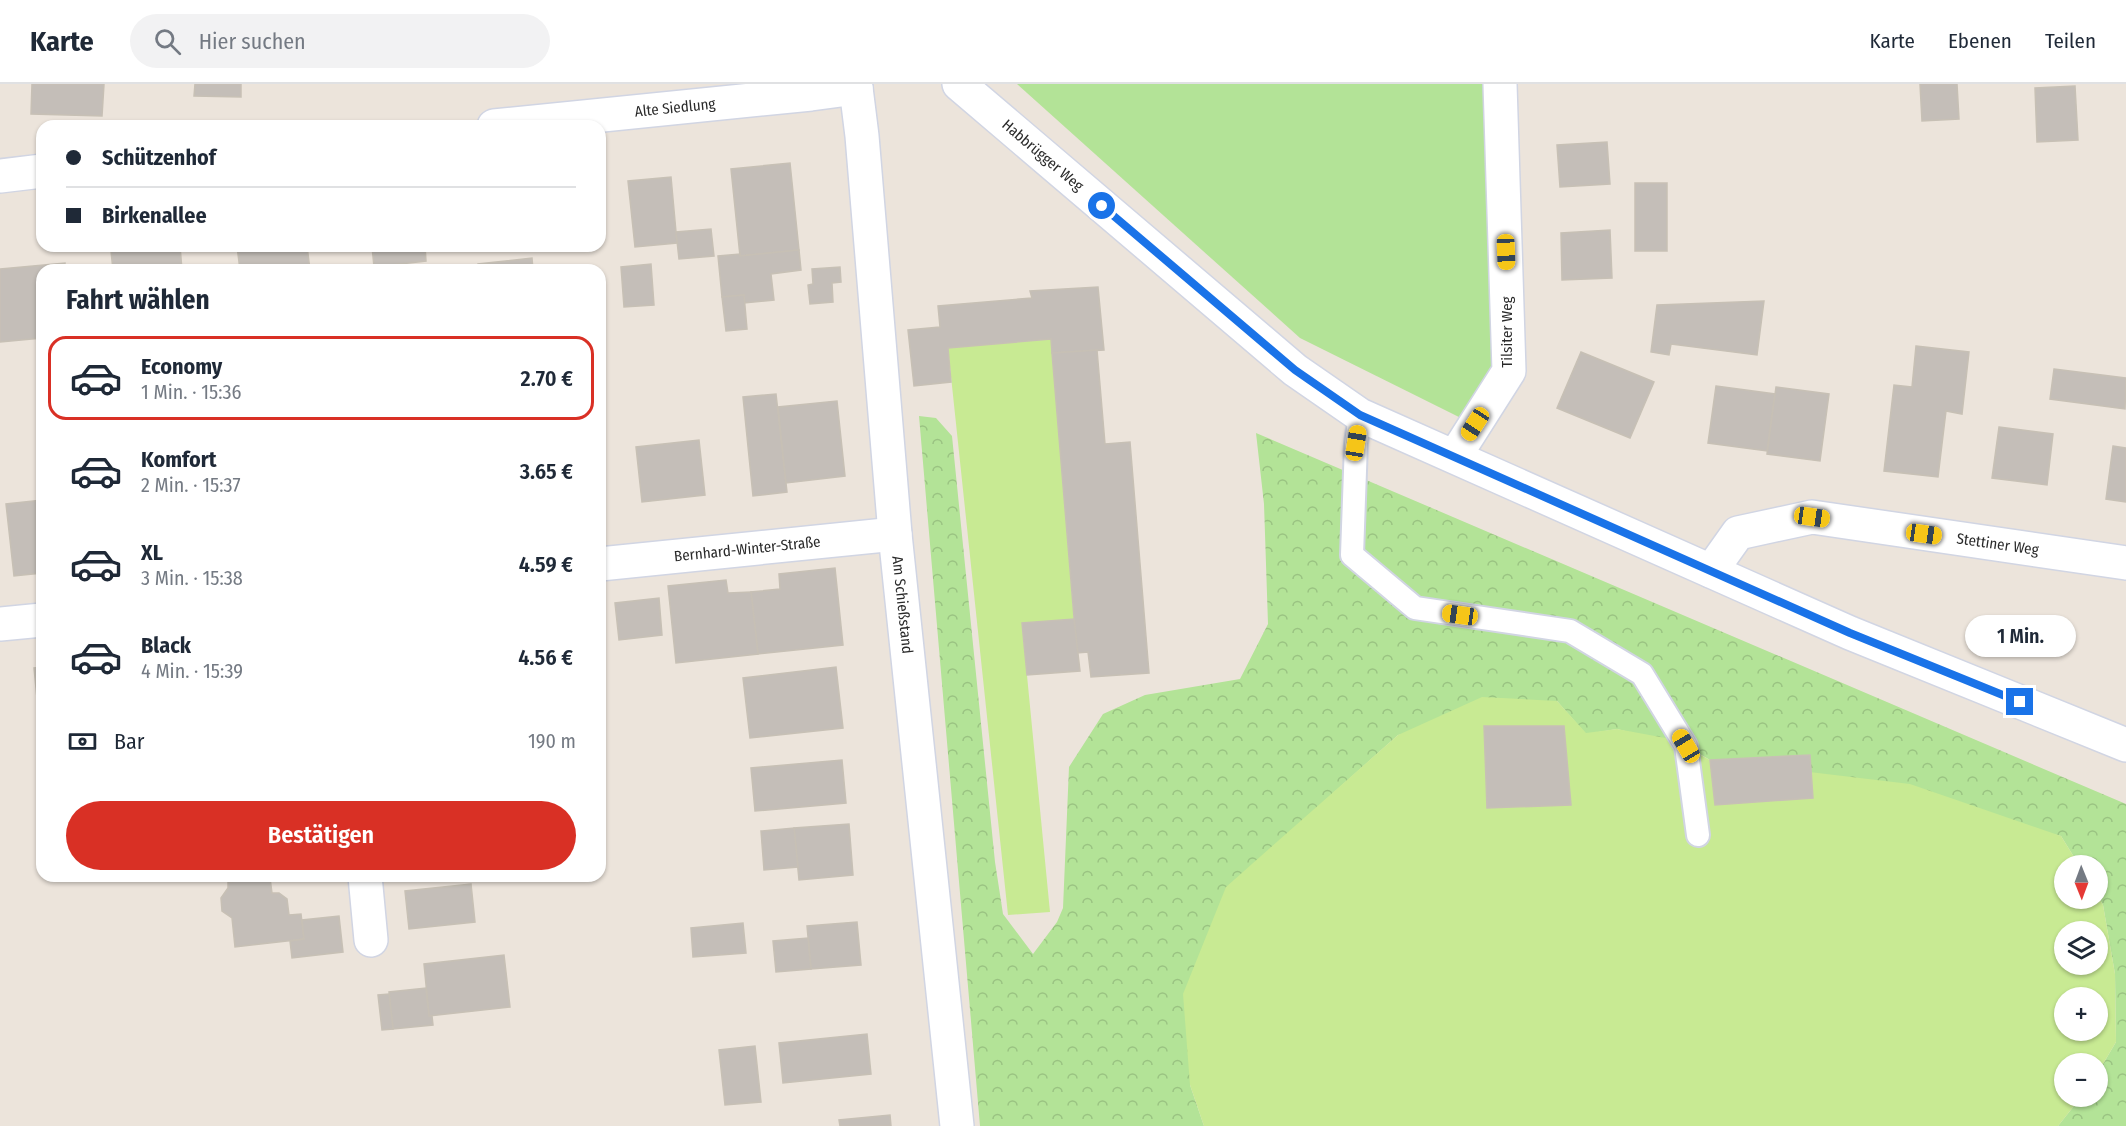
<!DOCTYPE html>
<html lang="de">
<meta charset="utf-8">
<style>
:root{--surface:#fff;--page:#f2f2f3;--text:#1f2937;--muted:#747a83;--line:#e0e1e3;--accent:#d93025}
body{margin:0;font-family:"Fira Sans Condensed",sans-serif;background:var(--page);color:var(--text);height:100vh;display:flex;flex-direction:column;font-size:22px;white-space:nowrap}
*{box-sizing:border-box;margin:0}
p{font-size:20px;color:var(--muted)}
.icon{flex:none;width:33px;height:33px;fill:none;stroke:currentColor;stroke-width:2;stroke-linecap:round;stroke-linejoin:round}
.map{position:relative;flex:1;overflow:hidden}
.drawer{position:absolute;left:36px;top:180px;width:570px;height:618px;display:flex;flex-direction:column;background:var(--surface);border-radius:18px;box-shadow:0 2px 4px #0004}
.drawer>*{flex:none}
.hud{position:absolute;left:36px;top:36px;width:570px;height:132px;border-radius:18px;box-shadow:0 2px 4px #0004;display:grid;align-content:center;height:132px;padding:0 30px;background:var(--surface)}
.needle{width:39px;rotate:179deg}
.controls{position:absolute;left:2054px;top:771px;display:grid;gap:12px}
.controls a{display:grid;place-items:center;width:54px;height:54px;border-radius:50%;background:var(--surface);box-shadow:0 2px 4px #0004;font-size:30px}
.end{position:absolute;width:27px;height:27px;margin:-14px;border:8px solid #1a73e8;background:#fff;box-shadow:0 0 0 3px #fff}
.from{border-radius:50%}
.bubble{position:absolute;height:42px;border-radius:21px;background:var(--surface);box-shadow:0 2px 4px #0004;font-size:20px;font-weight:600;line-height:42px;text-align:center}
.car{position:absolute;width:18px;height:36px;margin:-18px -9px;border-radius:8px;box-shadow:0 0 4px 2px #0007;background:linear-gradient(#f5c518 24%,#345 0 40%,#f5c518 0 76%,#345 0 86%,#f5c518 0)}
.hud b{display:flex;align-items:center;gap:21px;height:57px;font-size:22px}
.hud b+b{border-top:2px solid var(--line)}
.hud i{width:15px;height:15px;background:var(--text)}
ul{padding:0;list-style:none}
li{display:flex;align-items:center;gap:18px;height:84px;margin:0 12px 9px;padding:0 18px;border:3px solid transparent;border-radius:18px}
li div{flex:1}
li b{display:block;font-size:22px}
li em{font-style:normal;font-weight:600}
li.on{border-color:var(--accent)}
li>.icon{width:54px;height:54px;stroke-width:1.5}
h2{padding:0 30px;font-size:27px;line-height:72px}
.pay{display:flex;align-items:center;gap:15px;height:66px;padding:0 30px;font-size:22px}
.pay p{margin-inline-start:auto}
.cta{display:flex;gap:12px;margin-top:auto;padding:12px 30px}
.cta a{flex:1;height:69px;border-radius:36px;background:var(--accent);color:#fff;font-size:24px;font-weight:600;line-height:69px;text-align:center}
header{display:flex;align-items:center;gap:36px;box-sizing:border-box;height:84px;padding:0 30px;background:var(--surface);border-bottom:2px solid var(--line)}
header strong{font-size:28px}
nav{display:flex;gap:33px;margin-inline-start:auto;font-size:21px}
.search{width:420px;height:54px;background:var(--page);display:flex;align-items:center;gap:15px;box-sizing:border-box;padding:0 21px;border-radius:33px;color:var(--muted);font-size:22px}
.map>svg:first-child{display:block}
.forest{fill:url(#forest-crowns)}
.park{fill:#b3e397}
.pitch{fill:#c8ea93;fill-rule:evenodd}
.building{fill:#c4beb8;stroke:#c7c0b5;stroke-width:1.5}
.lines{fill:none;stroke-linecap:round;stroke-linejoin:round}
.lane-casing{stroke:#d1d5e3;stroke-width:26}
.street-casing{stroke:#d1d5e3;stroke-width:36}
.secondary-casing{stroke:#d1d5e3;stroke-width:36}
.lane{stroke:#fff;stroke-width:22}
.street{stroke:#fff;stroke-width:33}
.secondary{stroke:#fff;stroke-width:33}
.route{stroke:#1a73e8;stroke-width:8}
.labels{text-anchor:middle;stroke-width:6;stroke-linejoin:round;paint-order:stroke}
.street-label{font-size:15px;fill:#2a2a2a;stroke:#fff}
</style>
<header>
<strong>Karte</strong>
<div class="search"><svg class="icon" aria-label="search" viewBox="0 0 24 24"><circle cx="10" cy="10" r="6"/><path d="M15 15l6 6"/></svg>Hier suchen</div>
<nav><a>Karte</a><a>Ebenen</a><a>Teilen</a></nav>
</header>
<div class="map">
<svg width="2126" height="1042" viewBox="0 0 2126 1042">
<defs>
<pattern id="forest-crowns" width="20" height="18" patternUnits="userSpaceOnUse" patternTransform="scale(1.5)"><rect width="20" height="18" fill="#b3e397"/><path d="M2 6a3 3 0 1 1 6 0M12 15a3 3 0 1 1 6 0" fill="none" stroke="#9ac382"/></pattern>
</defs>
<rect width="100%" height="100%" fill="#ece4db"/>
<polygon class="forest" points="919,332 936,334 952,352 995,778 1003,830 1033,870 1057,838 1063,824 1069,683 1103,630 1145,611 1240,595 1268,540 1264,420 1256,349 2126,720 2126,1042 2058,1042 2081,1013 2097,1012 2097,990 2116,958 2115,890 2103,821 2097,810 2097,782 2079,781 2061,752 1762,683 1710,676 1686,662 1617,645 1586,650 1557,617 1398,651 1332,710 1190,1001 1204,1042 980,1042"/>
<polygon class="park" points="1017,0 1484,0 1501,283 1465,336 1300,254"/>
<g class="pitch">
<polygon points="1051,255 1074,535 1022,540 1050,828 1008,831 948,264"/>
<path d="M 1482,613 L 1557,617 L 1586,649 L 1617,645 L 1671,655 L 1710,676 L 1910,700 L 2061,752 L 2079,781 L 2064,782 L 2064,814 L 2097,814 L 2097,810 L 2103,821 L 2115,890 L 2116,958 L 2097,990 L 2097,980 L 2064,980 L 2064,1012 L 2081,1013 L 2058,1042 L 1204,1042 L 1190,1001 L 1183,910 L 1226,803 L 1398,651 ZM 2064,848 L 2097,848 L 2097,880 L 2064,880 ZM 2064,914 L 2097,914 L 2097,946 L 2064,946 Z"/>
</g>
<g class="building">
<polygon points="32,0 104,0 102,32 31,30"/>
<polygon points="195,0 241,0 241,13 194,12"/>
<polygon points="1920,0 1957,0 1959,35 1922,37"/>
<polygon points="2075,2 2078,56 2037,58 2035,4"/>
<polygon points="1607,58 1610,100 1560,103 1557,61"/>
<polygon points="790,79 799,166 740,172 731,85"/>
<polygon points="671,93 677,159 635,163 628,97"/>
<rect x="1635" y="99" width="32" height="68"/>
<polygon points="711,145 714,172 679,175 676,148"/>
<polygon points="1610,146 1612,194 1562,196 1561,149"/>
<polygon points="161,162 180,162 182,186 113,186 111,167"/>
<polygon points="237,162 307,162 310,186 240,186"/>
<polygon points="372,162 425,162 426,177 374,183"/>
<polygon points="799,166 801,186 771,190 774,216 744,219 744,211 722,213 718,172 740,170 740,172"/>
<polygon points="532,174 533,186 478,186 478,180"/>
<polygon points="65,179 65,186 42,186 42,254 0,258 0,185"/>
<polygon points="651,180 654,221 624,223 621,183"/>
<polygon points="840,183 841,198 832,199 833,218 810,220 808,201 813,200 812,185"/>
<polygon points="1098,203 1104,266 1052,269 1051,255 948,264 951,298 914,302 908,246 940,243 938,222 1032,214 1030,207"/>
<polygon points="744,211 747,245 726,247 722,213"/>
<polygon points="1764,217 1757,271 1671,260 1669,271 1651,268 1657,221"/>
<polygon points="1916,262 1969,268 1962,330 1946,327 1938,393 1884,387 1894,301 1912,303"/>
<polygon points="1097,266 1105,360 1130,358 1149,589 1091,593 1088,568 1077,569 1052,269"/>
<polygon points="1581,268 1654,298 1630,354 1557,324"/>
<polygon points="2054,285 2126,294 2125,325 2050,315"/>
<polygon points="1716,302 1775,310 1767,367 1708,359"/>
<polygon points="1776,303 1829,310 1820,377 1767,370"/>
<polygon points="776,310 787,408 753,412 743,313"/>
<polygon points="837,317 845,392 786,399 778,323"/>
<polygon points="1999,343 2053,350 2047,401 1992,394"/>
<polygon points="699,356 705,411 642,418 636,363"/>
<polygon points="2113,362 2126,364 2126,418 2106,415"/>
<polygon points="42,416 42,489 14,492 6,420"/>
<polygon points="835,484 843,561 758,570 751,508 780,505 779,490"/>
<polygon points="726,496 728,509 751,508 758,570 676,579 668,502"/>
<polygon points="659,514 662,551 619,556 615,519"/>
<polygon points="1074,535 1080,587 1027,591 1022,539"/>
<polygon points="42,583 42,644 40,644 34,584"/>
<polygon points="836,583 843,644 750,654 743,594"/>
<polygon points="1484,642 1564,642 1571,721 1487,724"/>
<polygon points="1810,671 1813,714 1715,721 1710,676"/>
<polygon points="842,676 846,719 755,727 751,684"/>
<polygon points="849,740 853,791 799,796 794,744"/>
<polygon points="794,744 798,783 764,786 761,747"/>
<polygon points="270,794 272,809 279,809 287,815 289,831 301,830 304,855 235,863 232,834 222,827 221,814 228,804 228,798"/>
<polygon points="471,800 475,838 409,845 405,807"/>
<polygon points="339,832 343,868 292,874 290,857 304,855 302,836"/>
<polygon points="857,838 861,881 811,885 807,842"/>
<polygon points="743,839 746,869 693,873 691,844"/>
<polygon points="808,854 811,885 776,888 773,857"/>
<polygon points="504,871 510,923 429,932 424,880"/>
<polygon points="426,904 429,932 432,932 433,941 393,945 389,908"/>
<polygon points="389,910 393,945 382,946 378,911"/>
<polygon points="867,950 871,990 783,999 779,959"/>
<polygon points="755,962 761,1018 725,1021 719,966"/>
<polygon points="890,1031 891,1042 840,1042 839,1036"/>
</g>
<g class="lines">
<defs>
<polyline id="lane" points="1360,331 1356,359 1352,471 1415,524 1570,547 1642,590 1686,662 1698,751"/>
<g id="street">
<path id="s1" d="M 856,4 L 862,52 L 895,450 L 957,1042"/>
<path id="s2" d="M 494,42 L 811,10 L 856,4"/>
<polyline points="0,92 42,87"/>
<polyline points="1455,372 1509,287 1500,0"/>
<path id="s3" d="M 600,480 L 895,450"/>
<path id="s4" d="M 1711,487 L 1738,449 L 1812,433 L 2126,479"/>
<polyline points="0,540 42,536"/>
<polyline points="365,792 371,856"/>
</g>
<g id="secondary">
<path id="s5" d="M 959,0 L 1295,286 L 1360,331 L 1850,549 L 2126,661"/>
</g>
</defs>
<use href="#lane" class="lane-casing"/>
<use href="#street" class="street-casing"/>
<use href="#secondary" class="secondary-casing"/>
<use href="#lane" class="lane"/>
<use href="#street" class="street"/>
<use href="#secondary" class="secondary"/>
</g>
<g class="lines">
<polyline class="route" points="1102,122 1295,286 1360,331 1850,549 2020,618"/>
</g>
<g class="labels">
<g class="street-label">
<text dy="5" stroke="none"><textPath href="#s2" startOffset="182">Alte Siedlung</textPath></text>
<text dy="5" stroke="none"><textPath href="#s5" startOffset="110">Habbrügger Weg</textPath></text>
<text transform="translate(1507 248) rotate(-90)" y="5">Tilsiter Weg</text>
<text dy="5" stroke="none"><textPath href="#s4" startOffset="310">Stettiner Weg</textPath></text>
<text dy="5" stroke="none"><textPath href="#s3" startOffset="148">Bernhard-Winter-Straße</textPath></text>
<text dy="5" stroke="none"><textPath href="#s1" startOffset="519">Am Schießstand</textPath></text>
</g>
</g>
</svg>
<div class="controls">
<a><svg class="needle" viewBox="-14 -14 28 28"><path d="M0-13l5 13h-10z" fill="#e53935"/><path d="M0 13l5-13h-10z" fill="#747a83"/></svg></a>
<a><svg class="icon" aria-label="layers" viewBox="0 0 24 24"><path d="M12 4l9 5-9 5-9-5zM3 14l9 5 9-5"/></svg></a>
<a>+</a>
<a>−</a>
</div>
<i class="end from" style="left:1102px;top:122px"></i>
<i class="end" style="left:2020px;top:618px"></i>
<div class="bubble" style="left:1965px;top:531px;width:111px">1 Min.</div>
<i class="car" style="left:1506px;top:168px;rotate:178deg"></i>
<i class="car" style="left:1475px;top:340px;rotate:213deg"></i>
<i class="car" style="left:1356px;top:359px;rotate:9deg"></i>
<i class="car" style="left:1812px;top:433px;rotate:98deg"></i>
<i class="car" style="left:1924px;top:450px;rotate:98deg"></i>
<i class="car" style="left:1460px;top:531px;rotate:278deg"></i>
<i class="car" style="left:1686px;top:662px;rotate:329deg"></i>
<div class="hud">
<b><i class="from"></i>Schützenhof</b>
<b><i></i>Birkenallee</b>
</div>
<section class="drawer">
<h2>Fahrt wählen</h2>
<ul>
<li class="on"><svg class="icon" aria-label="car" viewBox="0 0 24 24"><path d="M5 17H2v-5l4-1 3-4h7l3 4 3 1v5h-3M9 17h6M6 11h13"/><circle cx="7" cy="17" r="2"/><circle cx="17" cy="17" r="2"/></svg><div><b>Economy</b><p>1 Min. · 15:36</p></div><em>2.70 €</em></li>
<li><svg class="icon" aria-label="car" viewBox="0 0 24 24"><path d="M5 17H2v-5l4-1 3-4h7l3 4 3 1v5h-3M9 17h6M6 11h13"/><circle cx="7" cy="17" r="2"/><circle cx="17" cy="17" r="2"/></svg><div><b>Komfort</b><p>2 Min. · 15:37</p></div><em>3.65 €</em></li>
<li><svg class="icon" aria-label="car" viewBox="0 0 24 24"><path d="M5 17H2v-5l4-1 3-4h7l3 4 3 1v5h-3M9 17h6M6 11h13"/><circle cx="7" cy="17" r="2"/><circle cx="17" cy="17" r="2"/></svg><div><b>XL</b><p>3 Min. · 15:38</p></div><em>4.59 €</em></li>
<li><svg class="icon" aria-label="car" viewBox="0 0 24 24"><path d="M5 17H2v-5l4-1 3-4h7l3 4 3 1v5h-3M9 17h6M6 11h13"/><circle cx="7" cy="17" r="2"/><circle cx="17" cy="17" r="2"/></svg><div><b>Black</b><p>4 Min. · 15:39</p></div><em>4.56 €</em></li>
</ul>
<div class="pay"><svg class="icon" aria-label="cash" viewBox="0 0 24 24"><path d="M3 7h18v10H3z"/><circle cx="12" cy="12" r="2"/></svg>Bar<p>190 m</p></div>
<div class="cta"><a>Bestätigen</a></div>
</section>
</div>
